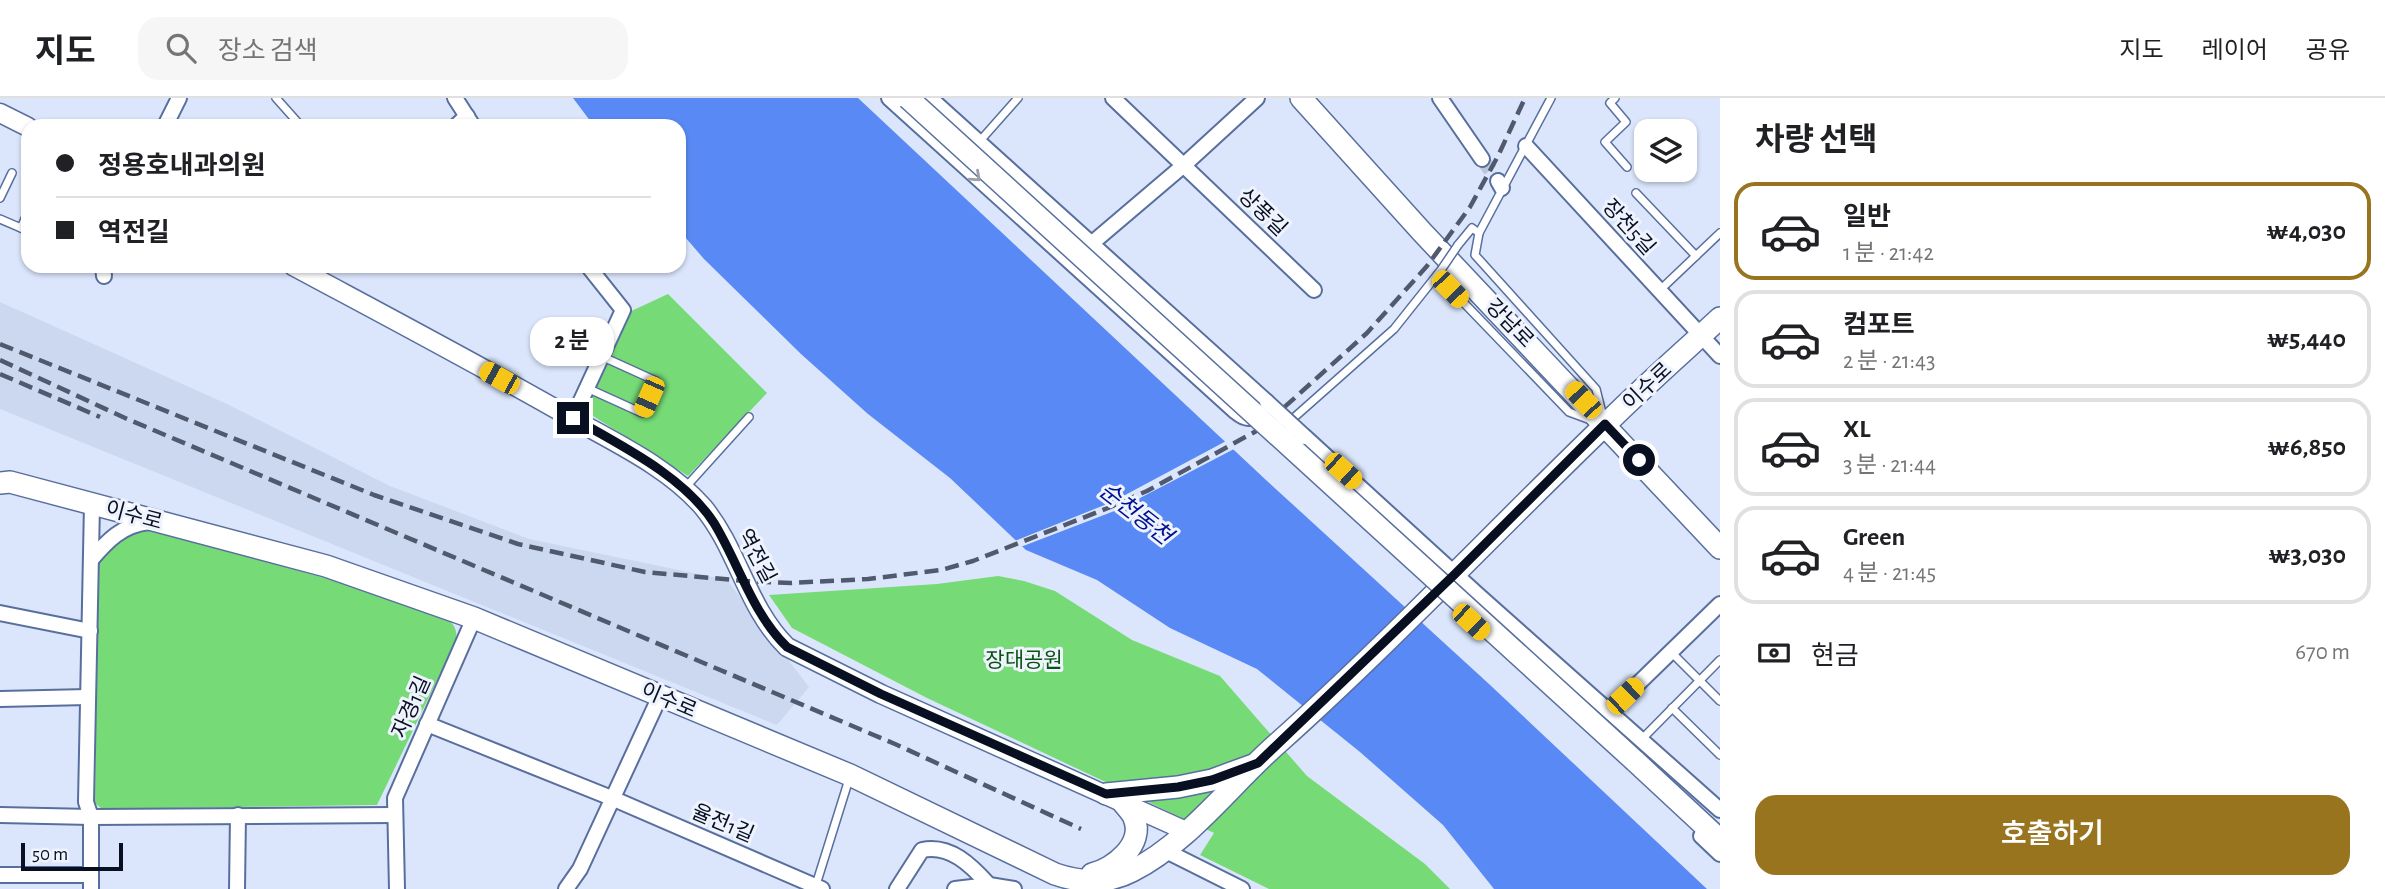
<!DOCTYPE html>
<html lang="ko">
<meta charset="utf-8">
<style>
:root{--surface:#fff;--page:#f6f6f6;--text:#202124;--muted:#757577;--line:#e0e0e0;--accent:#98741e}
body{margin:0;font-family:"Alegreya Sans","Noto Sans KR",sans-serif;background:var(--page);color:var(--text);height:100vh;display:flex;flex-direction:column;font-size:26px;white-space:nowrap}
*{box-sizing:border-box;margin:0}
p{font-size:23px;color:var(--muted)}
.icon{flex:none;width:38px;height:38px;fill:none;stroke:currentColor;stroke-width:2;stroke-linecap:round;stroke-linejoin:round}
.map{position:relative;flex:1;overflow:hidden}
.panel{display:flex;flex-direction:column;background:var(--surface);width:665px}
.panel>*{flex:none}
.top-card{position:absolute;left:21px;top:21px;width:665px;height:154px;border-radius:21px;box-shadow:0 2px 5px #0004;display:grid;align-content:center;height:154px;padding:0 35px;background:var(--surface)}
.fabs{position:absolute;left:1634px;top:21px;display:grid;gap:14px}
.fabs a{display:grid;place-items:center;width:63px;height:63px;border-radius:14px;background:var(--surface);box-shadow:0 2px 5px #0004;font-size:35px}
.scale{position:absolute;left:21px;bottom:18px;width:102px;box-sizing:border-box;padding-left:7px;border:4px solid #070f21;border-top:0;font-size:19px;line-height:24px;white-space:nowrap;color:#070f21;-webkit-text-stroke:5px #eef3fe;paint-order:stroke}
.end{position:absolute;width:32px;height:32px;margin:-16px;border:9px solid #070f21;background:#fff;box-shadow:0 0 0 4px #fff}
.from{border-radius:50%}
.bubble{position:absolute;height:49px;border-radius:21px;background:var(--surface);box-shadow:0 2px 5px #0004;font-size:23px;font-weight:600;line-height:49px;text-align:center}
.car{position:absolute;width:21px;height:42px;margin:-21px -10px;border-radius:9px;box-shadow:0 0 5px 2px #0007;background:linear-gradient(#f5c518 24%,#345 0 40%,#f5c518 0 76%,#345 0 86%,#f5c518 0)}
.top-card b{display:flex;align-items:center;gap:24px;height:66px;font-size:26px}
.top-card b+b{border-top:2px solid var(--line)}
.top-card i{width:18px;height:18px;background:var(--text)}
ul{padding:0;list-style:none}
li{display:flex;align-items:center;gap:21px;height:98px;margin:0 14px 10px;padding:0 21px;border:4px solid var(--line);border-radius:21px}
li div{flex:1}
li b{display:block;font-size:26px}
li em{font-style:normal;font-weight:600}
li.active{border-color:var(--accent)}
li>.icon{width:63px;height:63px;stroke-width:1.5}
h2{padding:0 35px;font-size:32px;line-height:84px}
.pay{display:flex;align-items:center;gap:18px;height:77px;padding:0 35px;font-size:26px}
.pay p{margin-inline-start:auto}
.action{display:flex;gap:14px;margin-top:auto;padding:14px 35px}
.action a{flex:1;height:80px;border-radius:21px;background:var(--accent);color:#fff;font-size:28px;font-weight:600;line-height:80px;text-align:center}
header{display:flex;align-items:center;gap:42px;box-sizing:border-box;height:98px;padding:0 35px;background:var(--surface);border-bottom:2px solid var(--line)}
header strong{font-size:33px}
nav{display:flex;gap:38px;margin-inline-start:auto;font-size:24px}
.search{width:490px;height:63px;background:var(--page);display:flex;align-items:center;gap:18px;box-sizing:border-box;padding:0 24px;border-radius:21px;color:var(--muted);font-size:26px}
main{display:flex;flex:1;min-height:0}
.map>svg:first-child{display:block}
.built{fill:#ccd8f0}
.park{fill:#76db77}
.water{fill:#5989f4}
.pier{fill:#dbe6fc}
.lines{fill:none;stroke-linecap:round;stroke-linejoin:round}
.minor-tunnel{stroke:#bbc6db;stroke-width:14;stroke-dasharray:14 7;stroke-linecap:butt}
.service-casing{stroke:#586f9e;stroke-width:10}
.minor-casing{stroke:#586f9e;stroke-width:18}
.tertiary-casing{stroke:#586f9e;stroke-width:21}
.secondary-casing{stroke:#586f9e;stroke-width:24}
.service{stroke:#fff;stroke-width:7}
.minor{stroke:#fff;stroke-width:14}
.tertiary{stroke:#fff;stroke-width:18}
.secondary{stroke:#fff;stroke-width:21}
.rail{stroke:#50596d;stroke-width:4.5;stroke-dasharray:14 7;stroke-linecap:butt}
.service-bridge-casing{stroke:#586f9e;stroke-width:10;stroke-linecap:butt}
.minor-bridge-casing{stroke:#586f9e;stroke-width:18;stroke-linecap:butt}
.secondary-bridge-casing{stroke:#586f9e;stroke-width:24;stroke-linecap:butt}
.service-bridge{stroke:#fff;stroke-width:7}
.minor-bridge{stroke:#fff;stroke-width:14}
.secondary-bridge{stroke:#fff;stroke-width:21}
.oneway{stroke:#9c9fa6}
.route{stroke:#070f21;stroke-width:9}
.labels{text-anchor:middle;stroke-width:6;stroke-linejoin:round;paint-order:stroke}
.street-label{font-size:21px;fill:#070f21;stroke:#eef3fe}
.park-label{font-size:21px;fill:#095311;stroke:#eef3fe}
.water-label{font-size:23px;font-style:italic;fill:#001091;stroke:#eef3fe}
</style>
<header>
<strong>지도</strong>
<div class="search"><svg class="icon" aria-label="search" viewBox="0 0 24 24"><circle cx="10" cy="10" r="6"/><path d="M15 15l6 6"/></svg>장소 검색</div>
<nav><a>지도</a><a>레이어</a><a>공유</a></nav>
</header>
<main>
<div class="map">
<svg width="1720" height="791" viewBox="0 0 1720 791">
<rect width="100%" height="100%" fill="#dbe6fc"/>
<polygon class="built" points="0,204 227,306 390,388 529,441 727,482 809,589 777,627 0,311"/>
<g class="park">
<polygon points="668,196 767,295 688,378 585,313 627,215"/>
<path d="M 140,429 L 361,490 L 449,522 C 457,530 458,537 454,547 L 377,707 L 102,711 L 95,705 L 98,463 L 106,450 Z"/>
<polygon points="998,478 1024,483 1055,493 1132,542 1220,578 1307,678 1425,766 1450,791 1269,791 1200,757 1214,735 927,600 792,530 769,497 937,486"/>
</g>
<polygon class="water" points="573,0 858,0 1266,382 1489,586 1707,791 1494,791 1443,727 1360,654 1257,571 1170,530 1097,482 1026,452 950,380 868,316 801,256 704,161 679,132 679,28 594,28"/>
<polygon class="pier" points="1228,342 1236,350 1117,412 1018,450 1012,444 1112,404"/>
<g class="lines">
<polyline class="minor-tunnel" points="1482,61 1498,83"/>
<defs>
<g id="service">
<polyline points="276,0 301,28"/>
<polyline points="1551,0 1479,135 1475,157 1596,291 1602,315"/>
<polyline points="1615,0 1610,5 1626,24 1605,44 1627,69"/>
<polyline points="979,44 1018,0"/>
<polyline points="1636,95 1696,158"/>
<polyline points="0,100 12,75"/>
<polyline points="0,121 28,133"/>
<polyline points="21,130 28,114"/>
<polyline points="1458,147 1472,130 1479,135"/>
<polyline points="1441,172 1437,177 1569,314 1588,321"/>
<polyline points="1660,192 1720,135"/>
<polyline points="587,290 642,315 656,283 601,258"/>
<polyline points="1289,324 1394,231 1437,177"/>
<polyline points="684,391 749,319"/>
<polyline points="1671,554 1720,603"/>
<polyline points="1672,610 1720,657"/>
<polyline points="1642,641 1720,562"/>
<polyline points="815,790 850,678"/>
</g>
<g id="minor">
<polyline points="455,0 473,28"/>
<path d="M 889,0 L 1236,314 C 1249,325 1253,319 1266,311 L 1267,304 L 930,0"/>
<polyline points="1113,0 1314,192"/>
<polyline points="1440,0 1482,61"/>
<polyline points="165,28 179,0"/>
<polyline points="456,28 467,18"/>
<polyline points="1526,48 1720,258"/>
<polyline points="1498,83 1502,90"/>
<polyline points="1084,152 1184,67 1257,0"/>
<polyline points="103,168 104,178"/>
<polyline points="573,320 623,212 588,168"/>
<polyline points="1295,342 1305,339 1478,497 1720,712"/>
<path d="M 91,462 C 107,443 122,427 149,424"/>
<polyline points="0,515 90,533"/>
<polyline points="0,601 88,599"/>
<polyline points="1610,613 1720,506"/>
<polyline points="427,626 614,701 822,791"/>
<polyline points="0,717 91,719 394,717"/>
<polyline points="1701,738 1720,756"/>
<polyline points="1164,752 1242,791"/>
<polyline points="0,777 91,777"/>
<polyline points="91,791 91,719 86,704 92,406"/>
<polyline points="237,791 238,717"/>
<polyline points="397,791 395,700 474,520"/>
<polyline points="566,791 580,771 660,598"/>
<path d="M 897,791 L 922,752 C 950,746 971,767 989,787"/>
<polyline points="955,791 989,787 1014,791"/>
</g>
<g id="tertiary">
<polyline points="0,15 28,29"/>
<path d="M 293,168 C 388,219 483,269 577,323 C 620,347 670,371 703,409 C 738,451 747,510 787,549 L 881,596 L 1186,733"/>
</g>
<g id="secondary">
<polyline points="1301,0 1422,134 1720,450"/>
<path d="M 0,385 L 10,384 L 326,468 L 474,520 L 850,677 L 1055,776 C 1081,785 1107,786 1132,773 C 1188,745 1232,685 1278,645 C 1391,544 1495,433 1604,328 C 1641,291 1681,256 1720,220"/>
<polyline points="1635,663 1720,742"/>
<polyline points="1106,696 1178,689 1212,682 1253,667"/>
<path d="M 1092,776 C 1114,771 1145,746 1134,720 C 1132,714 1125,708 1121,702"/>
</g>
</defs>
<use href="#service" class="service-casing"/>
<use href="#minor" class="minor-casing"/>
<use href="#tertiary" class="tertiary-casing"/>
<use href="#secondary" class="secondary-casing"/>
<use href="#service" class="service"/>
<use href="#minor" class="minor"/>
<use href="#tertiary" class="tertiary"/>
<use href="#secondary" class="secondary"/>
<g class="rail">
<polyline points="0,246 374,397 518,446 645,474 745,483 791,485 868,481 941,472 973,463 1108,410 1147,393 1260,331 1367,235 1427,168 1470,109 1498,58 1525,0"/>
<polyline points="0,262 125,320 895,646 1081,731"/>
<polyline points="0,276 100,319"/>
</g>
<defs>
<polyline id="service-bridge" points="1441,172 1458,147"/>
<polyline id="minor-bridge" points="1267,304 1305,339"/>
<polyline id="secondary-bridge" points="908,0 1635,663"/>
</defs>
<use href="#service-bridge" class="service-bridge-casing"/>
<use href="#minor-bridge" class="minor-bridge-casing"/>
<use href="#secondary-bridge" class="secondary-bridge-casing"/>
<use href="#service-bridge" class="service-bridge"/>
<use href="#minor-bridge" class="minor-bridge"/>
<use href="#secondary-bridge" class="secondary-bridge"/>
</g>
<defs><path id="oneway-chevron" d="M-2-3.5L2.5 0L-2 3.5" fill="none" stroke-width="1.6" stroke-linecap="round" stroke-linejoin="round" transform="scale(1.75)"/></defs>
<use class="oneway" href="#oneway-chevron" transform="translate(976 79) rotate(42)"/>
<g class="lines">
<path class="route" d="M 573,320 C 620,347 684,378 714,425 C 739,466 752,515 787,549 L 881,596 L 1106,696 L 1178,689 L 1212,682 L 1258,665 L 1455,476 L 1605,326 L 1639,362"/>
</g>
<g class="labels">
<g class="street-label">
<text transform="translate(1263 114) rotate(44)" y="7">상풍길</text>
<text transform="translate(1629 129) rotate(48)" y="7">장천5길</text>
<text transform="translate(1510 225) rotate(46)" y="7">강남로</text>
<text transform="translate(1647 288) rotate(-43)" y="7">이수로</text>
<text transform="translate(134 417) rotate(15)" y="7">이수로</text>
<text transform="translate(757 458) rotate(62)" y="7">역전길</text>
<text transform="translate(669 602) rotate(23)" y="7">이수로</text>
<text transform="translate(411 609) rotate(-66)" y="7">자경1길</text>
<text transform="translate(723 725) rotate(23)" y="7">율전1길</text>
</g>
<g class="park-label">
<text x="1024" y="569">장대공원</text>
</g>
<g class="water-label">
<text transform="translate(1136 415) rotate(38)" y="8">순천동천</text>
</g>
</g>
</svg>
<div class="fabs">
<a><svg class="icon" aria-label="layers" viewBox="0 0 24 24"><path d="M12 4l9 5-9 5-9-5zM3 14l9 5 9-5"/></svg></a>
</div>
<div class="scale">50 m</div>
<i class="end from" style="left:1639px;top:362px"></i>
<i class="end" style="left:573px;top:320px"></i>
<div class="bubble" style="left:530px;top:219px;width:84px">2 분</div>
<i class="car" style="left:1450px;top:191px;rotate:136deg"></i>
<i class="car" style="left:499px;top:280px;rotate:299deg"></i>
<i class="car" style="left:649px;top:299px;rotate:204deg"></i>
<i class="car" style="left:1583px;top:302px;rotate:317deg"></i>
<i class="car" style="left:1343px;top:373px;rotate:132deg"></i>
<i class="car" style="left:1471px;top:524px;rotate:133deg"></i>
<i class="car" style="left:1625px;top:598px;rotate:46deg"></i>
<div class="top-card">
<b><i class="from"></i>정용호내과의원</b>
<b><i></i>역전길</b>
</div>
</div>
<section class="panel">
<h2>차량 선택</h2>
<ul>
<li class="active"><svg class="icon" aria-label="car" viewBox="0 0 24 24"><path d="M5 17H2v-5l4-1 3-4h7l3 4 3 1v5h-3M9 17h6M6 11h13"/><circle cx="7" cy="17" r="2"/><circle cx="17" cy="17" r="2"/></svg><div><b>일반</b><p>1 분 · 21:42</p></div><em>₩4,030</em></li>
<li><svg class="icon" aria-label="car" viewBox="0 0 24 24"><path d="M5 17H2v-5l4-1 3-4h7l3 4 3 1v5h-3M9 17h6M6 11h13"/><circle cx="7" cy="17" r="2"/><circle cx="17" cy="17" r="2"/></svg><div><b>컴포트</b><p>2 분 · 21:43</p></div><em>₩5,440</em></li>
<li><svg class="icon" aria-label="car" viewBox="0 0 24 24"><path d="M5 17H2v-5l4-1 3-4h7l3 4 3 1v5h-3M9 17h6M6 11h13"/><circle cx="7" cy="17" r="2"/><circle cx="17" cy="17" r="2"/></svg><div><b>XL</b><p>3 분 · 21:44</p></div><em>₩6,850</em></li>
<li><svg class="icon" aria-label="car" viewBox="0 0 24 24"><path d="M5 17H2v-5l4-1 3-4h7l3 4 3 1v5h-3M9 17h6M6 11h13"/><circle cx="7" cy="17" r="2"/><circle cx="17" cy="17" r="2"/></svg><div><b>Green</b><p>4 분 · 21:45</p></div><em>₩3,030</em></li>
</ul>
<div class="pay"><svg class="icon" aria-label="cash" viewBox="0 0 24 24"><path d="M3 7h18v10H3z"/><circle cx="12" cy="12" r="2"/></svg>현금<p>670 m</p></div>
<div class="action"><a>호출하기</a></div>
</section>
</main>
